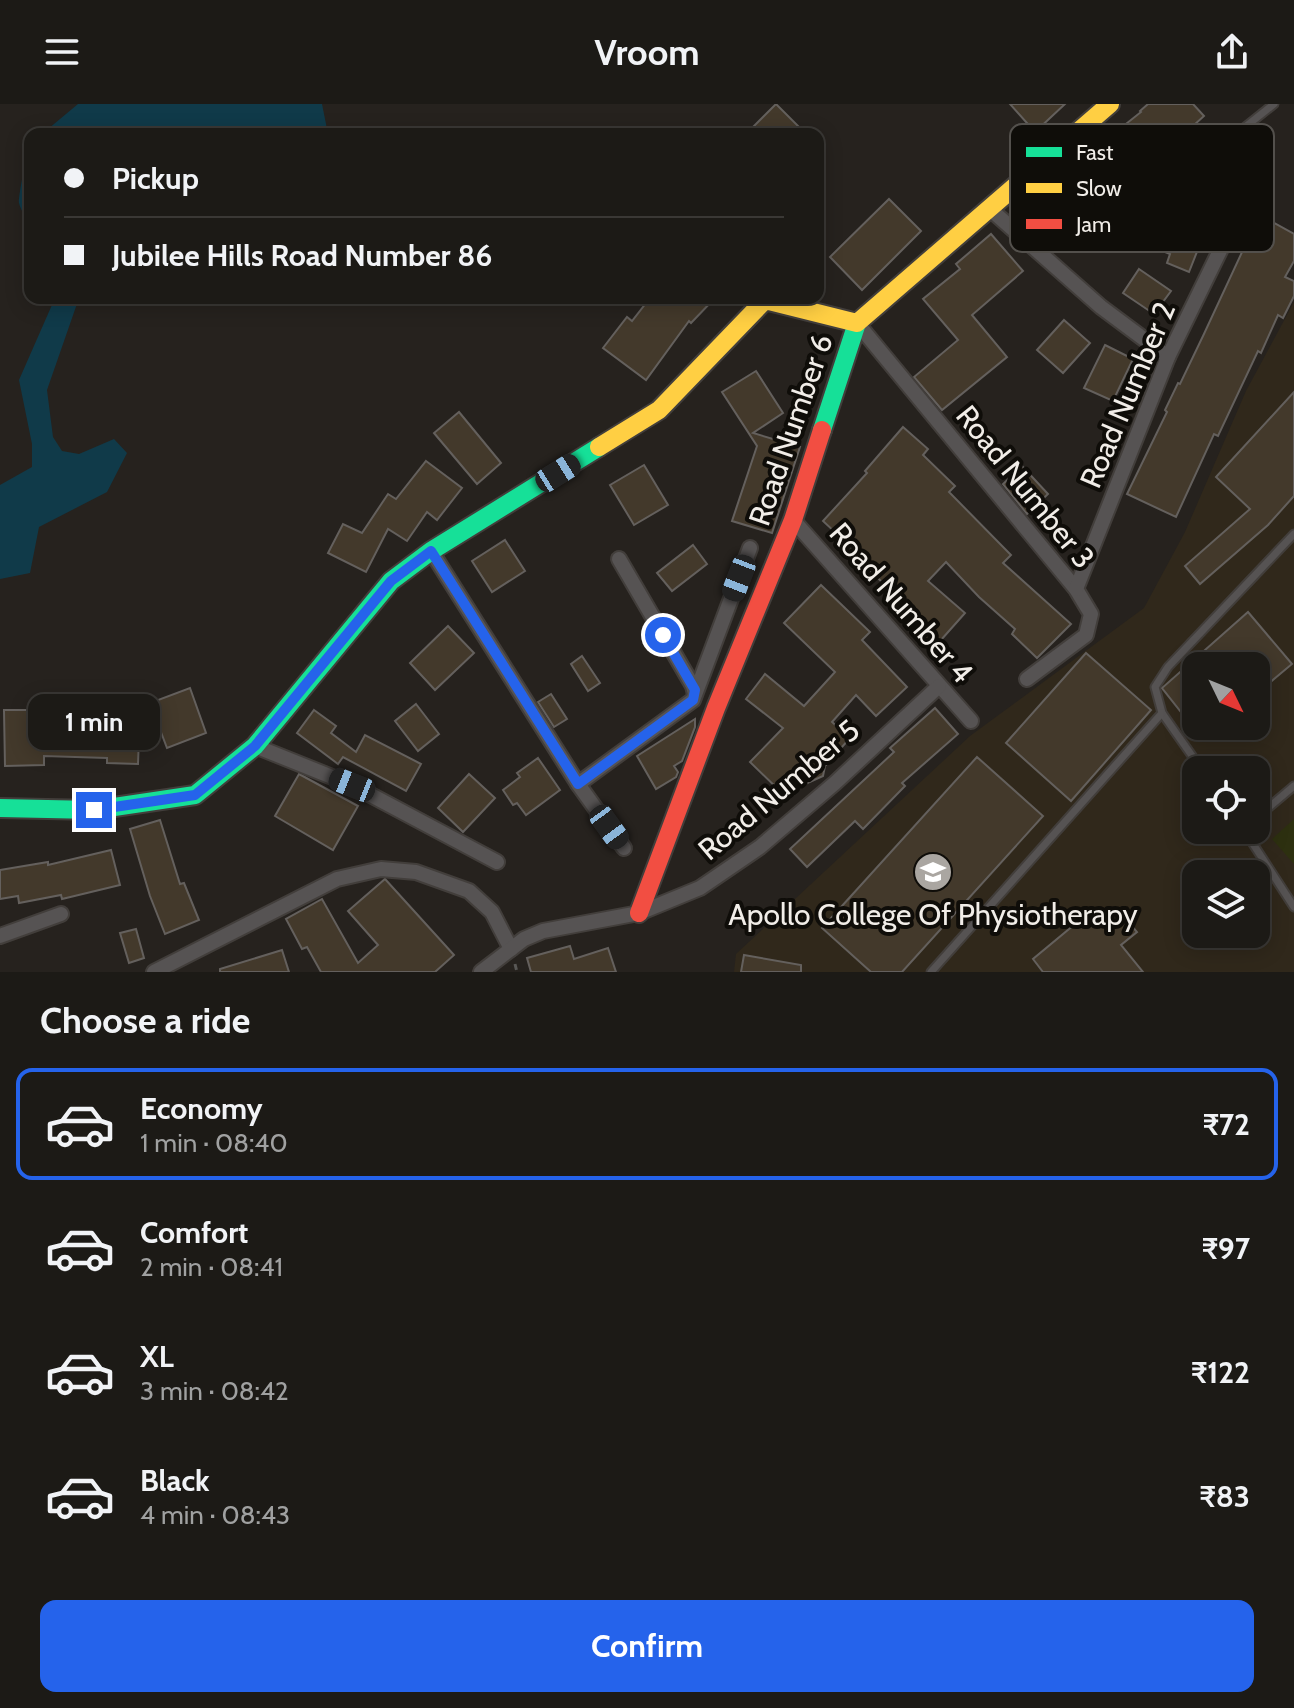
<!DOCTYPE html>
<meta charset="utf-8">
<style>
:root{--surface:#1c1a16;--page:#292723;--text:#f1f3f6;--muted:#a0a1a1;--line:#3a3835;--accent:#2563eb}
body{margin:0;font-family:Cabin,sans-serif;background:var(--page);color:var(--text);height:100vh;display:flex;flex-direction:column;font-size:30px;white-space:nowrap}
*{box-sizing:border-box;margin:0}
p{font-size:26px;color:var(--muted)}
.icon{flex:none;width:44px;height:44px;fill:none;stroke:currentColor;stroke-width:2;stroke-linecap:round;stroke-linejoin:round}
.map{position:relative;height:868px;overflow:hidden}
.side{display:flex;flex-direction:column;background:var(--surface);flex:1}
.side>*{flex:none}
.guide{position:absolute;left:24px;top:24px;width:800px;height:176px;border-radius:16px;box-shadow:0 4px 20px #0003,0 0 0 2px var(--line);display:grid;align-content:center;height:176px;padding:0 40px;background:var(--surface)}
.needle{width:52px;rotate:133deg}
.buttons{position:absolute;left:1182px;top:548px;display:grid;gap:16px}
.buttons a{display:grid;place-items:center;width:88px;height:88px;border-radius:16px;background:var(--surface);box-shadow:0 4px 20px #0003,0 0 0 2px var(--line);font-size:40px}
.end{position:absolute;width:36px;height:36px;margin:-18px;border:10px solid #2563eb;background:#fff;box-shadow:0 0 0 4px #fff}
.from{border-radius:50%}
.bubble{position:absolute;height:56px;border-radius:16px;background:var(--surface);box-shadow:0 4px 20px #0003,0 0 0 2px var(--line);font-size:26px;font-weight:700;line-height:56px;text-align:center}
.car{position:absolute;width:24px;height:48px;margin:-24px -12px;border-radius:10px;box-shadow:0 0 6px 2px #0007;background:linear-gradient(#222 24%,#8ab4d8 0 40%,#222 0 76%,#8ab4d8 0 86%,#222 0)}
.guide b{display:flex;align-items:center;gap:28px;height:76px;font-size:30px}
.guide b+b{border-top:2px solid var(--line)}
.guide i{width:20px;height:20px;background:var(--text)}
ul{padding:0;list-style:none}
li{display:flex;align-items:center;gap:24px;height:112px;margin:0 16px 12px;padding:0 24px;border:4px solid transparent;border-radius:16px}
li div{flex:1}
li b{display:block;font-size:30px}
li em{font-style:normal;font-weight:700}
li.active{border-color:var(--accent)}
li>.icon{width:72px;height:72px;stroke-width:1.5}
h2{padding:0 40px;font-size:36px;line-height:96px}
.action{display:flex;gap:16px;margin-top:auto;padding:16px 40px}
.action a{flex:1;height:92px;border-radius:16px;background:var(--accent);color:#fff;font-size:32px;font-weight:700;line-height:92px;text-align:center}
header{display:flex;justify-content:space-between;align-items:center;height:104px;padding:0 40px;background:var(--surface);font-size:36px;font-weight:700}
.map>svg:first-child{display:block}
.built{fill:#30281b;fill-rule:evenodd}
.green{fill:#2d3010}
.water{fill:#103a49}
.building{fill:#43392b;stroke:#64605d;stroke-width:2}
.lines{fill:none;stroke-linecap:round;stroke-linejoin:round}
.lane-casing{stroke:#423e3b;stroke-width:11}
.street-casing{stroke:#423e3b;stroke-width:18}
.fast-casing{stroke:#423e3b;stroke-width:22}
.slow-casing{stroke:#423e3b;stroke-width:22}
.jam-casing{stroke:#423e3b;stroke-width:22}
.path{stroke:#585755;stroke-width:3;stroke-dasharray:6 4;stroke-linecap:butt}
.lane{stroke:#565353;stroke-width:7}
.street{stroke:#565353;stroke-width:14}
.fast{stroke:#16e098;stroke-width:18}
.slow{stroke:#ffcf43;stroke-width:18}
.jam{stroke:#f24e42;stroke-width:18}
.route{stroke:#2563eb;stroke-width:10}
.labels{text-anchor:middle;stroke-width:8;stroke-linejoin:round;paint-order:stroke}
.street-label{font-size:30px;fill:#f1ede8;stroke:#0f0d09}
.poi-label{font-size:30px;fill:#f1ede8;stroke:#0f0d09}
.key{fill:#0f0d09;stroke:#53504c;stroke-width:2}
.key-label{font-size:22px;fill:#f1ede8}
</style>
<header><svg class="icon" aria-label="menu" viewBox="0 0 24 24"><path d="M4 6h16M4 12h16M4 18h16"/></svg>Vroom<svg class="icon" aria-label="share" viewBox="0 0 24 24"><path d="M12 15V3M7 8l5-5 5 5M5 13v7h14v-7"/></svg></header>
<div class="map">
<svg width="1294" height="868" viewBox="0 0 1294 868">
<rect width="100%" height="100%" fill="#26221e"/>
<path class="built" d="M 1294,198 L 1294,868 L 734,868 L 736,850 L 970,632 L 1144,504 L 1185,428 L 1246,287 ZM 1196,562 L 1256,562 L 1256,622 L 1196,622 ZM 1196,666 L 1256,666 L 1256,726 L 1196,726 ZM 1196,770 L 1256,770 L 1256,830 L 1196,830 Z"/>
<polygon class="green" points="1294,715 1294,760 1272,735"/>
<g class="water">
<polygon points="78,0 322,0 328,30 42,30"/>
<path d="M 30,42 L 30,123 C 27,115 21,107 19,99 C 18,93 27,48 30,42 Z"/>
<polygon points="55,194 79,194 47,286 53,333 62,347 79,350 114,335 127,349 107,388 39,423 30,469 0,475 0,381 32,363 32,340 19,276"/>
</g>
<g class="building">
<polygon points="776,0 806,30 746,30"/>
<polygon points="1010,0 1065,0 1035,28"/>
<polygon points="1148,0 1193,0 1204,12 1171,42 1133,69 1122,53 1079,92 1088,103 1077,112 1067,108 1064,113 1071,118 1045,140 1017,108 1060,71 1066,78 1110,38 1107,35 1141,8 1140,7"/>
<polygon points="889,95 921,127 862,186 830,153"/>
<polygon points="1260,111 1294,130 1294,157 1285,173 1294,177 1294,192 1283,214 1278,211 1261,249 1258,247 1218,332 1214,330 1176,413 1127,390 1167,308 1165,306 1178,279 1180,280 1203,232 1243,146 1241,145"/>
<polygon points="1157,112 1204,130 1189,168 1167,159 1170,150 1155,144 1156,141 1147,137"/>
<polygon points="991,130 1023,167 972,211 1007,253 942,306 914,273 958,236 923,195 960,165 956,160"/>
<polygon points="1139,165 1171,187 1154,210 1123,189"/>
<polygon points="650,194 715,194 691,219 689,217 646,276 603,244 627,213 632,217"/>
<polygon points="1064,216 1090,239 1063,269 1037,246"/>
<polygon points="1105,241 1133,255 1113,297 1084,284"/>
<polygon points="756,267 783,309 753,329 800,343 772,429 732,417 757,342 722,288"/>
<polygon points="1294,288 1294,392 1268,421 1200,480 1185,462 1250,405 1216,373"/>
<polygon points="459,308 501,359 477,380 434,329"/>
<polygon points="903,323 928,345 923,351 955,382 949,388 1011,451 1003,459 1071,520 1037,554 1012,530 1015,525 979,493 946,458 928,477 965,509 933,545 909,523 915,516 878,482 882,478 850,448 853,445 823,417 867,369 865,367"/>
<polygon points="426,357 462,384 437,416 427,408 407,437 388,425 366,468 328,449 343,420 362,429 388,390 396,395"/>
<polygon points="644,361 668,401 634,421 610,381"/>
<polygon points="1022,362 1048,390 1027,410 1003,380"/>
<polygon points="505,436 525,467 492,488 472,457"/>
<polygon points="693,441 707,460 672,487 657,469"/>
<polygon points="821,481 870,528 862,536 907,583 876,612 856,591 832,618 850,634 825,662 823,672 783,690 750,658 783,624 746,595 765,570 804,602 835,568 784,519"/>
<polygon points="1248,508 1292,560 1256,590 1256,562 1196,562 1196,627 1162,584"/>
<polygon points="448,522 474,549 435,586 410,559"/>
<polygon points="1086,549 1151,606 1071,697 1006,639"/>
<polygon points="582,552 600,579 588,587 571,560"/>
<polygon points="190,584 206,629 167,644 150,599"/>
<polygon points="551,590 567,615 554,623 538,598"/>
<polygon points="416,600 439,630 418,647 395,617"/>
<polygon points="935,604 958,630 902,679 905,682 863,725 855,717 807,763 790,745 894,648 890,644"/>
<polygon points="108,605 140,606 138,660 107,659 107,654 44,652 44,661 5,662 4,606 43,606 43,608 108,610"/>
<polygon points="314,606 336,622 331,629 356,648 365,631 421,660 406,687 343,653 338,660 297,629"/>
<polygon points="695,615 695,623 682,657 674,662 678,668 676,673 656,685 637,652"/>
<polygon points="977,653 1043,712 902,868 871,868 822,824"/>
<polygon points="538,654 560,686 526,711 517,699 513,701 503,686 520,673 517,669"/>
<polygon points="299,670 358,702 333,746 275,712"/>
<polygon points="469,670 495,694 463,728 438,704"/>
<polygon points="160,716 180,780 184,779 199,816 165,830 150,792 130,725"/>
<polygon points="111,746 120,781 62,795 61,791 19,799 18,792 0,795 0,766 48,758 48,761"/>
<polygon points="385,775 454,851 435,868 321,868 307,843 302,845 286,815 322,795 358,859 378,841 348,807"/>
<polygon points="1092,806 1106,823 1122,810 1137,828 1121,841 1143,868 1043,868 1033,855"/>
<polygon points="136,825 144,854 129,859 120,829"/>
<polygon points="570,842 574,855 608,844 616,868 531,868 527,854"/>
<polygon points="282,846 289,868 220,868 220,865"/>
<polygon points="744,851 801,861 801,868 741,868"/>
</g>
<g class="lines">
<defs>
<g id="lane">
<polyline points="1225,39 1274,0"/>
<polyline points="1202,666 1162,609 1155,583 1168,563 1294,430"/>
<polyline points="1256,714 1294,682"/>
<polyline points="1244,726 1294,803"/>
<polyline points="931,868 1162,609"/>
</g>
<g id="street">
<polyline points="990,105 1101,203 1168,253"/>
<polyline points="857,219 1076,485 1091,510 1086,531 1027,575"/>
<polyline points="793,416 971,617"/>
<polyline points="431,447 578,680 693,596 750,444"/>
<polyline points="619,455 693,582 695,590"/>
<polyline points="1076,485 1168,253 1233,120"/>
<polyline points="255,642 352,681 497,758"/>
<polyline points="578,680 624,744"/>
<polyline points="0,832 61,810"/>
<polyline points="154,868 337,775 381,765 416,768 469,787 492,808 511,845"/>
<polyline points="481,868 524,835 543,827 639,809 700,784 760,743 835,679 939,582"/>
</g>
<g id="fast">
<polyline points="822,326 857,219"/>
<polyline points="0,704 94,706 195,691 255,642 391,477 431,447 599,343"/>
</g>
<polyline id="slow" points="599,343 659,306 765,196 857,219 1110,0"/>
<polyline id="jam" points="639,809 716,604 793,416 822,326"/>
</defs>
<use href="#lane" class="lane-casing"/>
<use href="#street" class="street-casing"/>
<use href="#fast" class="fast-casing"/>
<use href="#slow" class="slow-casing"/>
<use href="#jam" class="jam-casing"/>
<polyline class="path" points="515,860 517,868"/>
<use href="#lane" class="lane"/>
<use href="#street" class="street"/>
<use href="#fast" class="fast"/>
<use href="#slow" class="slow"/>
<use href="#jam" class="jam"/>
</g>
<g class="lines">
<polyline class="route" points="94,706 195,691 255,642 391,477 431,447 578,680 693,596 695,586 663,531"/>
</g>
<defs>
<symbol id="university-disc" viewBox="-11 -11 22 22"><circle r="9.5" fill="#aaa6a1" stroke="#0f0d09"/><path d="M0-5L7-2L0 1L-7-2ZM-4 1L0 2.5L4 1V4Q0 6-4 4Z" fill="#fff"/></symbol>
</defs>
<g fill-rule="evenodd">
<use href="#university-disc" x="911" y="746" width="44" height="44"/>
</g>
<g class="labels">
<g class="street-label">
<text transform="translate(1128 291) rotate(-67)" y="10">Road Number 2</text>
<text transform="translate(791 326) rotate(-71)" y="10">Road Number 6</text>
<text transform="translate(1025 383) rotate(51)" y="10">Road Number 3</text>
<text transform="translate(901 499) rotate(49)" y="10">Road Number 4</text>
<text transform="translate(779 686) rotate(-40)" y="10">Road Number 5</text>
</g>
<g class="poi-label">
<text x="933" y="821">Apollo College Of Physiotherapy</text>
</g>
</g>
<rect x="1010" y="20" width="264" height="128" rx="12" class="key"/>
<rect x="1026" y="43" width="36" height="10" fill="#16e098"/>
<rect x="1026" y="79" width="36" height="10" fill="#ffcf43"/>
<rect x="1026" y="115" width="36" height="10" fill="#f24e42"/>
<g class="key-label">
<text x="1076" y="56">Fast</text>
<text x="1076" y="92">Slow</text>
<text x="1076" y="128">Jam</text>
</g>
</svg>
<div class="buttons">
<a><svg class="needle" viewBox="-14 -14 28 28"><path d="M0-13l5 13h-10z" fill="#e53935"/><path d="M0 13l5-13h-10z" fill="#a0a1a1"/></svg></a>
<a><svg class="icon" aria-label="locate" viewBox="0 0 24 24"><circle cx="12" cy="12" r="6"/><path d="M12 2v4M12 18v4M2 12h4M18 12h4"/></svg></a>
<a><svg class="icon" aria-label="layers" viewBox="0 0 24 24"><path d="M12 4l9 5-9 5-9-5zM3 14l9 5 9-5"/></svg></a>
</div>
<i class="end from" style="left:663px;top:531px"></i>
<i class="end" style="left:94px;top:706px"></i>
<div class="bubble" style="left:28px;top:590px;width:132px">1 min</div>
<i class="car" style="left:558px;top:369px;rotate:58deg"></i>
<i class="car" style="left:739px;top:474px;rotate:201deg"></i>
<i class="car" style="left:352px;top:681px;rotate:292deg"></i>
<i class="car" style="left:609px;top:723px;rotate:144deg"></i>
<div class="guide">
<b><i class="from"></i>Pickup</b>
<b><i></i>Jubilee Hills Road Number 86</b>
</div>
</div>
<section class="side">
<h2>Choose a ride</h2>
<ul>
<li class="active"><svg class="icon" aria-label="car" viewBox="0 0 24 24"><path d="M5 17H2v-5l4-1 3-4h7l3 4 3 1v5h-3M9 17h6M6 11h13"/><circle cx="7" cy="17" r="2"/><circle cx="17" cy="17" r="2"/></svg><div><b>Economy</b><p>1 min · 08:40</p></div><em>₹72</em></li>
<li><svg class="icon" aria-label="car" viewBox="0 0 24 24"><path d="M5 17H2v-5l4-1 3-4h7l3 4 3 1v5h-3M9 17h6M6 11h13"/><circle cx="7" cy="17" r="2"/><circle cx="17" cy="17" r="2"/></svg><div><b>Comfort</b><p>2 min · 08:41</p></div><em>₹97</em></li>
<li><svg class="icon" aria-label="car" viewBox="0 0 24 24"><path d="M5 17H2v-5l4-1 3-4h7l3 4 3 1v5h-3M9 17h6M6 11h13"/><circle cx="7" cy="17" r="2"/><circle cx="17" cy="17" r="2"/></svg><div><b>XL</b><p>3 min · 08:42</p></div><em>₹122</em></li>
<li><svg class="icon" aria-label="car" viewBox="0 0 24 24"><path d="M5 17H2v-5l4-1 3-4h7l3 4 3 1v5h-3M9 17h6M6 11h13"/><circle cx="7" cy="17" r="2"/><circle cx="17" cy="17" r="2"/></svg><div><b>Black</b><p>4 min · 08:43</p></div><em>₹83</em></li>
</ul>
<div class="action"><a>Confirm</a></div>
</section>
